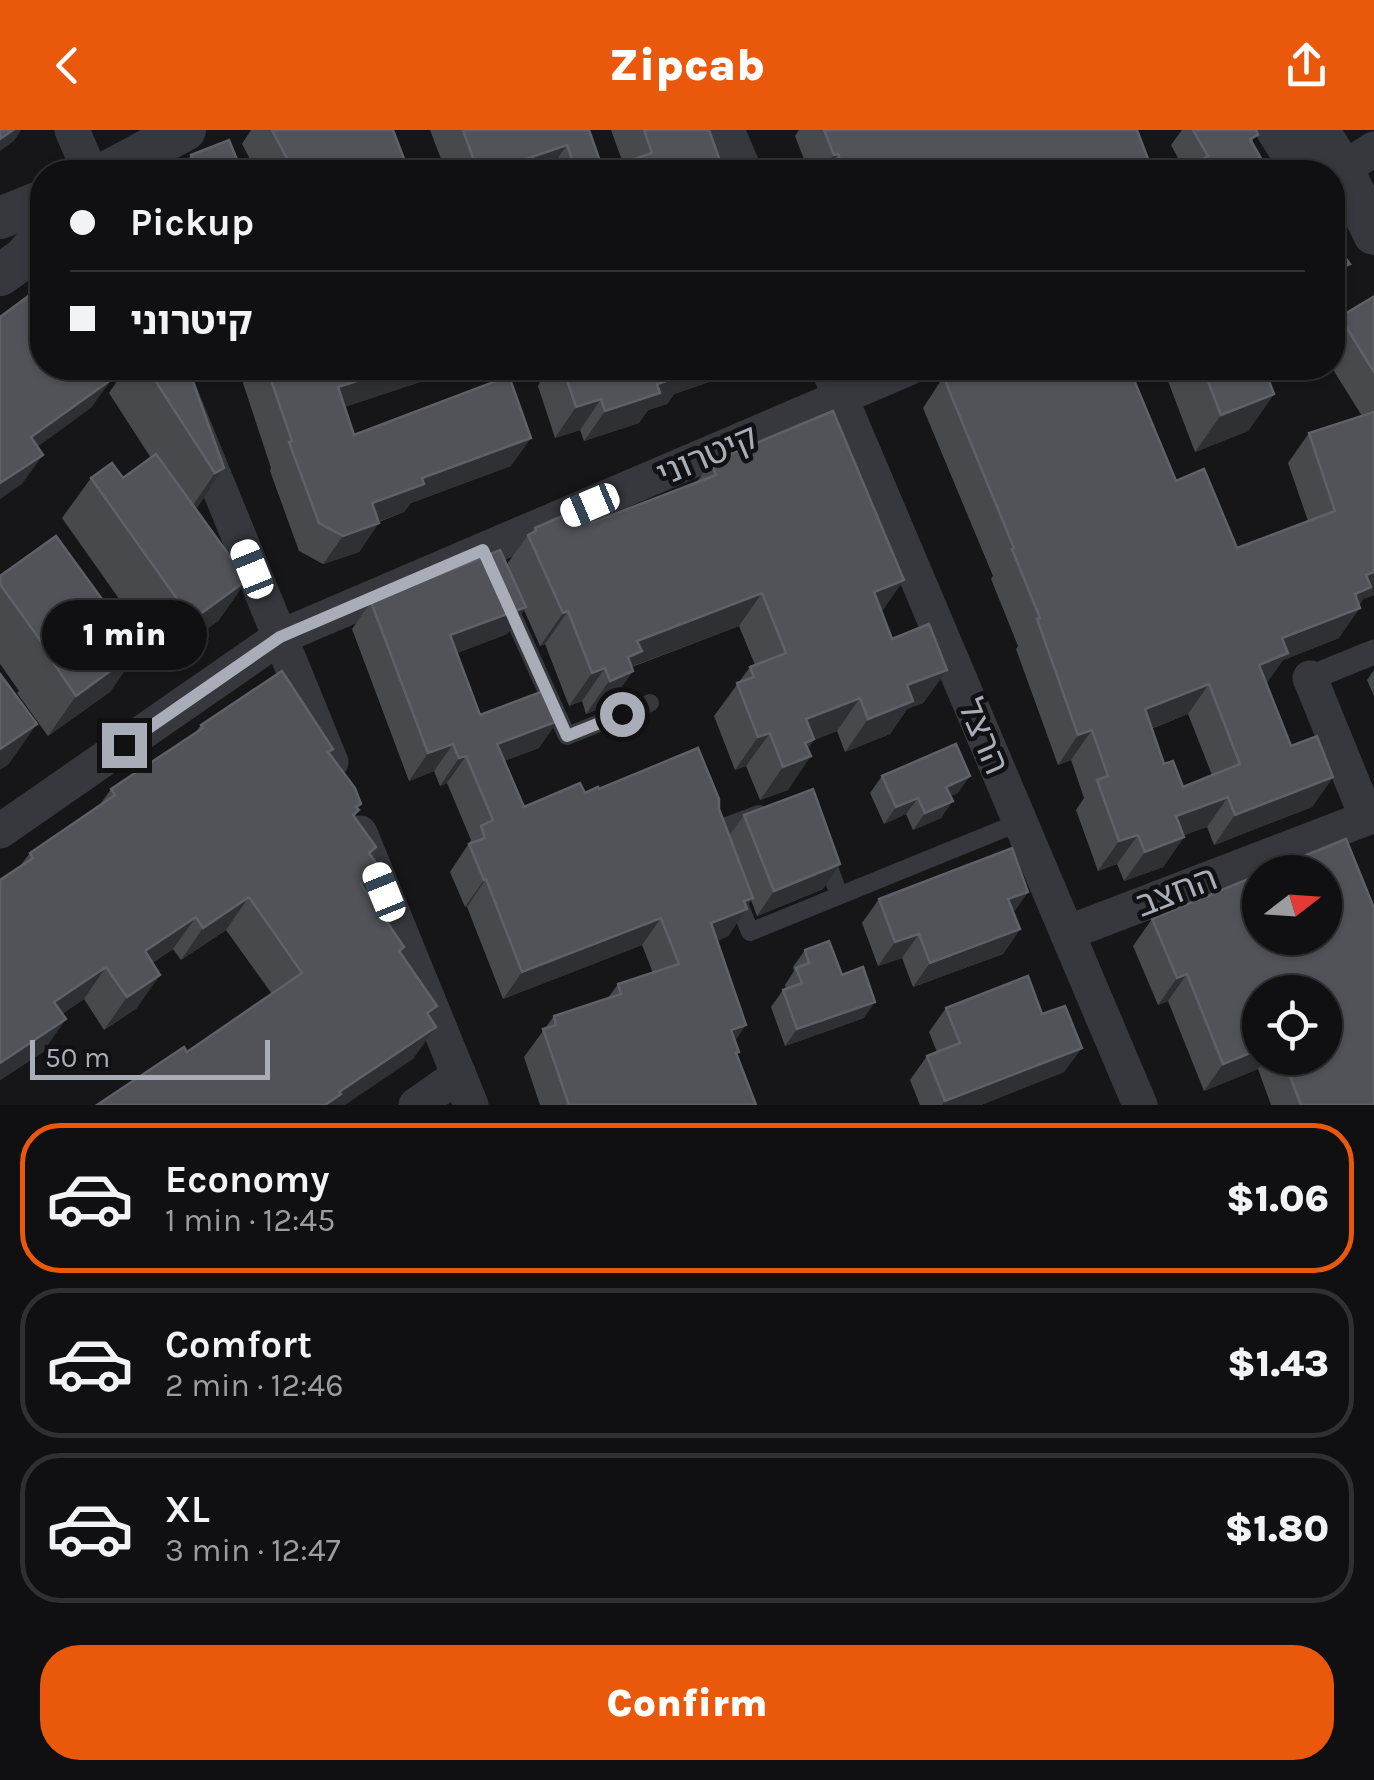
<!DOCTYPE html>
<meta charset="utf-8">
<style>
:root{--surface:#101012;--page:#19191b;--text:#f1f3f6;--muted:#9c9d9f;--line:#303032;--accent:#ea580c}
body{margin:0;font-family:Karla,"Noto Sans Hebrew",sans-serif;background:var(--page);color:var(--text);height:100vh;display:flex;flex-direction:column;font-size:38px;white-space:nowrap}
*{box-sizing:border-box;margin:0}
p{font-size:32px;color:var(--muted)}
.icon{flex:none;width:55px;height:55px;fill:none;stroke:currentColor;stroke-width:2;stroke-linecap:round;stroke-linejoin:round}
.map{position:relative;height:975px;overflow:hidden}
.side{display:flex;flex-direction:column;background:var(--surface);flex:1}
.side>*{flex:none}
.banner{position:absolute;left:30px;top:30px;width:1315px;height:220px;border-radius:40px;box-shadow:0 2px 8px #0004,0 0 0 2px var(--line);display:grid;align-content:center;height:220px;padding:0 40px;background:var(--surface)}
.needle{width:65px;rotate:73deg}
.fabs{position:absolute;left:1242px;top:725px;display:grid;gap:20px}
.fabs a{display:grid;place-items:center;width:100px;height:100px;border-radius:50%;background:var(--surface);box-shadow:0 2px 8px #0004,0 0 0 2px var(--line);font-size:50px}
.scale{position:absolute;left:30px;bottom:25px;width:240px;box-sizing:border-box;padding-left:10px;border:5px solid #a8adb8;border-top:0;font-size:28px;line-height:35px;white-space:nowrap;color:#a8adb8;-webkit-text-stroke:8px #111113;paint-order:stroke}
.end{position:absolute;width:45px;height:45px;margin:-22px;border:12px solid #a8adb8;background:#111;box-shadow:0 0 0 5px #111}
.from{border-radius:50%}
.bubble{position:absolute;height:70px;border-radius:35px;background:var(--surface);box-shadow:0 2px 8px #0004,0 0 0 2px var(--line);font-size:32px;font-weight:800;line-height:70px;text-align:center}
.car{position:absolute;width:30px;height:60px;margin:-30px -15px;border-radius:12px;box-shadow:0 0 8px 2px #0007;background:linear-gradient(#fff 24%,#345 0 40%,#fff 0 76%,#345 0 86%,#fff 0)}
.banner b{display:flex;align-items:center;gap:35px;height:95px;font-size:38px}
.banner b+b{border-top:2px solid var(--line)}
.banner i{width:25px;height:25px;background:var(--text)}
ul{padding:18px 0 0;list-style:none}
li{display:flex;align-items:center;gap:30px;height:150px;margin:0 20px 15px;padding:0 20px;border:5px solid var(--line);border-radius:40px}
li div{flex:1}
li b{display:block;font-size:38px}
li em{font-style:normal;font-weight:800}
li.on{border-color:var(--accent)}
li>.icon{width:90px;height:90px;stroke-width:1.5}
.action{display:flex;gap:20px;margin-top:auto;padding:20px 40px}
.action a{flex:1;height:115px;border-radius:40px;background:var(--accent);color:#fff;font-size:40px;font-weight:800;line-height:115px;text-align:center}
header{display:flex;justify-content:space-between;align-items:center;height:130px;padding:0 40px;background:var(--accent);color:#fff;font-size:45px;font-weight:800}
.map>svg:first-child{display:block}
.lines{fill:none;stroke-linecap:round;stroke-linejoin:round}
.service{stroke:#37383d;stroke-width:18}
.pedestrian{stroke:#37383d;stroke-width:25}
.minor{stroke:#37383d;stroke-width:35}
.tertiary{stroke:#37383d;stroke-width:42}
.wall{fill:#47494d;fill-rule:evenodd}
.shaded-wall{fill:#2f3033}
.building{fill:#525359;stroke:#5f6168;stroke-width:2.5;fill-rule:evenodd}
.route{stroke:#a8adb8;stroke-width:12}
.labels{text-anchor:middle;stroke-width:9;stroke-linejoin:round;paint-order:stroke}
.street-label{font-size:35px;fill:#a8adb8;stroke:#111113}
</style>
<header><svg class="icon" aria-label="back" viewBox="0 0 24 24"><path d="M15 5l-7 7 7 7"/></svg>Zipcab<svg class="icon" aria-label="share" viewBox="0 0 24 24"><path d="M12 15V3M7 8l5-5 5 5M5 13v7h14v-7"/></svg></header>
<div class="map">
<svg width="1374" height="975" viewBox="0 0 1374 975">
<rect width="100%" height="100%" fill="#161618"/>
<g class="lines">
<g class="service">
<polyline points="506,471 567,606 650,573"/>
<polyline points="714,709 711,702 759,684"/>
<polyline points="825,726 839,765"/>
<polyline points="736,766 750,802 1020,692"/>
</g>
<polyline class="pedestrian" points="1310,548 1374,522"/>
<g class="minor">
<polyline points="72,0 90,42"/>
<polyline points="727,0 745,42"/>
<polyline points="1332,46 1374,19"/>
<polyline points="170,238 331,632"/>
<polyline points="828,238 1140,975"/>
<polyline points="0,701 280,507 909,238"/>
<polyline points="360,703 471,975"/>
<polyline points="1067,803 1367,688 1310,548"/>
<polyline points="416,975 459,945"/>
</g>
<g class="tertiary">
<polyline points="1277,0 1304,42"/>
<polyline points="1318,0 1343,40 1374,104"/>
<polyline points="107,42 185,0"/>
<polyline points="0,88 42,71"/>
<polyline points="0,145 24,128 42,107"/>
</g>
</g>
<g class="wall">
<polygon points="251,0 393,0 409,42 257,42 242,14"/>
<polygon points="430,0 589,0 603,40 623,33 611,0 709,0 724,42 446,42"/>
<polygon points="799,0 1137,0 1153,42 809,42 795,6"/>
<polygon points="1182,0 1256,0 1252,13 1184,39 1171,15"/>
<polygon points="191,25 242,42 179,42"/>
<path d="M 1374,169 L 1374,465 L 1363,469 L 1339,508 L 1283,530 L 1266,553 L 1291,616 L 1333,647 L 1312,677 L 1214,715 L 1207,697 L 1183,705 L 1184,707 L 1163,737 L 1124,751 L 1117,734 L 1098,741 L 1076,680 L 1084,668 L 1071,630 L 1058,635 L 1016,519 L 1018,516 L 991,449 L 993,446 L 923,278 L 949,238 L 1129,238 L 1176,351 L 1237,418 L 1308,391 L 1288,333 L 1309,303 L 1362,286 L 1332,238 L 1332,198 L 1340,187 ZM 1188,584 L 1212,645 L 1183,657 L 1164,634 L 1151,599 Z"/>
<polygon points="126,238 188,238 224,338 196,379 247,450 218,491 163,531 62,388 91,348 123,348 151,328 109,263"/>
<polygon points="251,238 430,238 420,252 344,277 354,305 511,336 411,373 404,382 379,392 359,422 323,434 299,421 270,341 271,338 242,250"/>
<polygon points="535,238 750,238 674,264 667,274 648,280 639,293 584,311 580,300 555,308 538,256 540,252"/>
<polygon points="1163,238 1264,238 1274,264 1248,301 1195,322"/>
<polygon points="711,332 882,482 892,509 947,540 923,573 907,579 890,604 845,622 837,601 814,610 808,618 788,660 760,670 746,636 735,640 714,586 750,537 755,535 739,496 632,537 610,574 586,584 582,571 569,576 545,514 540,516 524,480 507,504 457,523 480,585 539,618 504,631 524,677 599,659 719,679 729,706 744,685 823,759 757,786 751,770 728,806 717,811 735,911 739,922 737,925 756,975 540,975 524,927 554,886 608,868 618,854 653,843 642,815 503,869 467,777 465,777 450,742 471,710 447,653 440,656 434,641 409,651 352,499 371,472 507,434 528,405 531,403 535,398 576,386 591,393 696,353"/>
<polygon points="0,446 111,561 48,606 17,563 19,561 0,534"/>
<polygon points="1374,540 1374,566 1367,550"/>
<polygon points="201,595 330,623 358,679 355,687 376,717 370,725 366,761 404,817 400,823 429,887 413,929 187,922 272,864 226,800 181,830 173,819 152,833 137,878 104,900 84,869 62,884 43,922 0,950 0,750 20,736 30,723 99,676 111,659 195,603"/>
<polygon points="882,646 958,663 950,666 941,688 913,700 906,684 884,694 870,663"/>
<path d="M 1346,709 L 1374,778 L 1374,975 L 1271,975 L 1258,939 L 1204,961 L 1168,871 L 1158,875 L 1133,816 L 1152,789 L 1260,744 L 1260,808 L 1325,808 L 1325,742 L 1265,742 ZM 1260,862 L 1325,862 L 1325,928 L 1260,928 Z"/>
<polygon points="1028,762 1013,783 1020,799 1003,824 913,857 902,828 878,836 862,793 879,769"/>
<polygon points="805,820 842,845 864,888 785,916 771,877 783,860 786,859 785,855 794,841 793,837"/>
<polygon points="946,878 1042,884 1064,942 981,975 920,975 910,950 927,926 937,922 929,902"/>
</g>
<g class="shaded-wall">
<polygon points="13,0 21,0 14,11 0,21 0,9"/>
<polygon points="567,15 548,42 488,42"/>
<polygon points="838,24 824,42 821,42 834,25"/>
<polygon points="1262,30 1253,42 1229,42"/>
<polygon points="1350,134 1332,159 1332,140"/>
<polygon points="397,238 430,238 420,252 318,286 338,257"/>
<polygon points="686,238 750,238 674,264 667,274 648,280 639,293 584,311 605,281"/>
<polygon points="112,249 91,278 11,336 31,307"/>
<polygon points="1274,264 1248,301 1195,322 1221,285"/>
<polygon points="601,269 580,300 555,308 576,277"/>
<polygon points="531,308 511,336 411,373 404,382 352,401 372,373 422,348"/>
<polygon points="43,325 22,354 0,369 0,353"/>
<polygon points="224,338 196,379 187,384 215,343"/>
<polygon points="379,393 359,422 323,434 343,406"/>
<polygon points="1374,442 1374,465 1363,469 1355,480 1360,478 1339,508 1283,530 1267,553 1238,564 1259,535 1282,508 1366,445"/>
<polygon points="247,450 218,491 163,531 192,490"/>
<polygon points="904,450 881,483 874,462"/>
<polygon points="762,463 739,496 630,537 633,541 610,574 586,584 637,511"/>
<polygon points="526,477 507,504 431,533 450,505"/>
<polygon points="568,481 545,514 540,516 563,483"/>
<polygon points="139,520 111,561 48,606 76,566"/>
<polygon points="605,538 582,571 569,576 592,543"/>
<polygon points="947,540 923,573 907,579 890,604 845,622 868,589 907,555"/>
<polygon points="1209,554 1188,584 1124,609 1145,579"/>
<polygon points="860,568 837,601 814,610 799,631 811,626 788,660 760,670 783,637 806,589"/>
<polygon points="558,591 539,618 478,641 497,614"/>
<polygon points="37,594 8,635 0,640 0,619"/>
<polygon points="1092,600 1071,630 1058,635 1078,605"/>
<polygon points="770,603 746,636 735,640 758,607"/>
<polygon points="453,614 434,641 409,651 428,623"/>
<polygon points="466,626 447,653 440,656 459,628"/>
<polygon points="970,646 958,663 934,674 946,657"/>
<polygon points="1333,647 1312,677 1214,715 1235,685"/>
<polygon points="1228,667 1207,697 1155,716 1176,686"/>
<polygon points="918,668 906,684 884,694 896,677"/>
<polygon points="953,671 941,688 913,700 925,683"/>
<polygon points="1138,705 1117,734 1098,741 1119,711"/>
<polygon points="1184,707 1163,737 1124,751 1145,722"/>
<polygon points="840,734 823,759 757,786 774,761"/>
<polygon points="381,740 358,772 361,754"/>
<polygon points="486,749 467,777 465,777 484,750"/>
<polygon points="1028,762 1011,786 1008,769"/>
<polygon points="249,767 226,800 181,830 203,798"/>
<polygon points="753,768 744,780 747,779 728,806 692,821 711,793 744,771"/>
<polygon points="196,787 173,819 122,854 145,821"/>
<polygon points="661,788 642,815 503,869 522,842"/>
<polygon points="1020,799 1003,824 913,857 930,833"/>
<polygon points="919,804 902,828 878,836 895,812"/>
<polygon points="106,837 84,869 31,904 54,872"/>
<polygon points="1187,844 1168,871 1158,875 1177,848"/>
<polygon points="160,845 137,878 104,900 127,867"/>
<polygon points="875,872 864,888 785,916 797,899"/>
<polygon points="66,889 43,922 0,950 0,933"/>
<polygon points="746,895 727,923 731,900"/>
<polygon points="436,897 413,929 345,975 325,975 339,962"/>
<polygon points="1082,918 1064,942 981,975 942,975 945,971"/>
<polygon points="1260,919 1260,928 1266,928 1258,939 1204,961 1223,934"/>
</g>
<g class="building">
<polygon points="0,0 13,0 0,9"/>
<polygon points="272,0 393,0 409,42 294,42"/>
<polygon points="463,0 589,0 603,40 652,23 644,0 709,0 724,42 577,42 567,15 488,42 478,42"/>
<polygon points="824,0 1137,0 1153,42 845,42 838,24 834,25"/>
<polygon points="1193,0 1256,0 1258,5 1250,9 1262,30 1229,42 1178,42 1208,26"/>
<polygon points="229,10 242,42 198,42 191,25"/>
<polygon points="1332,109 1350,134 1332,140"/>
<polygon points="42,156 42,238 108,238 112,249 31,307 43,325 0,353 0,187"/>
<polygon points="1373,167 1374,169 1374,242 1340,187"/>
<polygon points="147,238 188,238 224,338 215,343"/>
<polygon points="267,238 397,238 338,257 354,305 509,246 531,308 422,348 424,354 372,373 379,393 343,406 319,393 289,312 292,311"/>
<polygon points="563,238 686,238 688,244 657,254 660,263 605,281 601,269 576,277"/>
<path d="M 967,238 L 1129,238 L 1176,351 L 1204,339 L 1237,418 L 1335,381 L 1309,303 L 1374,282 L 1374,442 L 1366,445 L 1371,457 L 1355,464 L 1360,478 L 1282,508 L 1288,523 L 1259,535 L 1291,616 L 1317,606 L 1333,647 L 1235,685 L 1228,667 L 1176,686 L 1184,707 L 1145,722 L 1138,705 L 1119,711 L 1097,650 L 1108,646 L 1092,600 L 1078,605 L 1037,489 L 1040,488 L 1012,419 L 1014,418 L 944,248 L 967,239 ZM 1209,554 L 1240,634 L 1183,657 L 1173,631 L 1164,634 L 1145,579 Z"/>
<polygon points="1203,238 1264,238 1274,264 1221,285"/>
<polygon points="833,281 904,450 874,462 892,509 929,494 947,540 907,555 913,571 868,589 860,568 806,589 814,609 805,613 811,626 783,637 770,603 758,607 737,553 754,547 750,537 786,523 762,463 637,511 642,521 628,527 633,541 610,551 605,538 592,543 568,481 563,483 528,405 536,401 535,398 574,381 576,386 587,381 591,393 716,345 711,332"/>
<polygon points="156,324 247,450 192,490 91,348 112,333 123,348"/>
<polygon points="56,406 139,520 76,566 46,522 48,521 0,454 0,446"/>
<polygon points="500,420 526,477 450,505 480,585 546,560 558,591 497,614 524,677 580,653 585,663 598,657 599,659 698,618 719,669 719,679 753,768 744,771 747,779 711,793 746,895 731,900 739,922 736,923 756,975 569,975 543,899 556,895 554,886 621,864 618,854 679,834 661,788 522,842 486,749 484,750 469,714 485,708 481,696 493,690 466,626 459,628 453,614 428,623 371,472"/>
<polygon points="282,541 333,619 328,622 355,658 361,674 356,677 359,680 353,685 376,717 369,723 381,740 361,754 404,817 399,821 437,876 427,883 436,897 339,962 341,964 325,975 97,975 184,917 187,922 302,843 249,767 203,798 196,787 145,821 160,845 127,867 106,837 54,872 66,889 0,933 0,750 33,728 30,723 115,665 111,659 203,598 201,595"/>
<polygon points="0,544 37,594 0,619"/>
<polygon points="956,614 970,646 946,657 953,671 925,683 918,668 896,677 882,646"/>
<polygon points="813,659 840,734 774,761 744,685"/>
<polygon points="1346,709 1374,778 1374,975 1301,975 1283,928 1325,928 1325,862 1260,862 1260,919 1223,934 1187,844 1177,848 1152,789 1260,744 1260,808 1325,808 1325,742 1265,742"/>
<polygon points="1012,718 1028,762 1008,769 1020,799 930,833 919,804 895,812 879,769"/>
<polygon points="829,811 842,845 863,837 875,872 797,899 783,860 802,853 796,838 809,833 805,820"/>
<polygon points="1028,846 1042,884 1065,876 1082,918 945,971 927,926 960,913 946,878"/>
</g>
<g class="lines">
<polyline class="route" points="124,615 280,507 483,420 567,606 622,584"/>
</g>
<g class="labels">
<g class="street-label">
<text transform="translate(707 325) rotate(-23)" y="12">קיטרוני</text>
<text transform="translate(984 606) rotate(67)" y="12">הרצל</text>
<text transform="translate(1176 761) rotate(-21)" y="12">החצב</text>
</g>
</g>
</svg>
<div class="fabs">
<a><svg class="needle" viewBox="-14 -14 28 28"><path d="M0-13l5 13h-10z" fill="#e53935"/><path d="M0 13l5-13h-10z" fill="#9c9d9f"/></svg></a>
<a><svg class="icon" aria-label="locate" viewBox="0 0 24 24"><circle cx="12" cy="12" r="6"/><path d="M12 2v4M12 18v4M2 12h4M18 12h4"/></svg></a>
</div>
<div class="scale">50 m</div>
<i class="end from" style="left:622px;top:584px"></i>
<i class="end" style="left:124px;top:615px"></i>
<div class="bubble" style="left:42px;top:470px;width:165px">1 min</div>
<i class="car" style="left:590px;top:375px;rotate:247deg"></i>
<i class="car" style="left:252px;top:439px;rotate:338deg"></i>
<i class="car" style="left:384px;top:762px;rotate:338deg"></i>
<div class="banner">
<b><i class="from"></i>Pickup</b>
<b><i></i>קיטרוני</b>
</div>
</div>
<section class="side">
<ul>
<li class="on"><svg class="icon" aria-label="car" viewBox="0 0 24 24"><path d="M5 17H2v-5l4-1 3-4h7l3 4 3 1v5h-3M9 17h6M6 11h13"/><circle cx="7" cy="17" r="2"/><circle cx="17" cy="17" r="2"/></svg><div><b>Economy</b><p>1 min · 12:45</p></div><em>$1.06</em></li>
<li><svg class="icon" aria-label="car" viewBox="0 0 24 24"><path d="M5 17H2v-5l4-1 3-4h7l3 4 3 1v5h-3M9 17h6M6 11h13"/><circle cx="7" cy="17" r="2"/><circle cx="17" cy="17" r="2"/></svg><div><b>Comfort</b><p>2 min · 12:46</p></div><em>$1.43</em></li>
<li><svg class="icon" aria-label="car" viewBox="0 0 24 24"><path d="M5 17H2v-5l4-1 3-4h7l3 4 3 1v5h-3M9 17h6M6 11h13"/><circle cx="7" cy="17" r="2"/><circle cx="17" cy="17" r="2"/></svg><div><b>XL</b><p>3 min · 12:47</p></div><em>$1.80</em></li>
</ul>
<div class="action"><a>Confirm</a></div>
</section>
